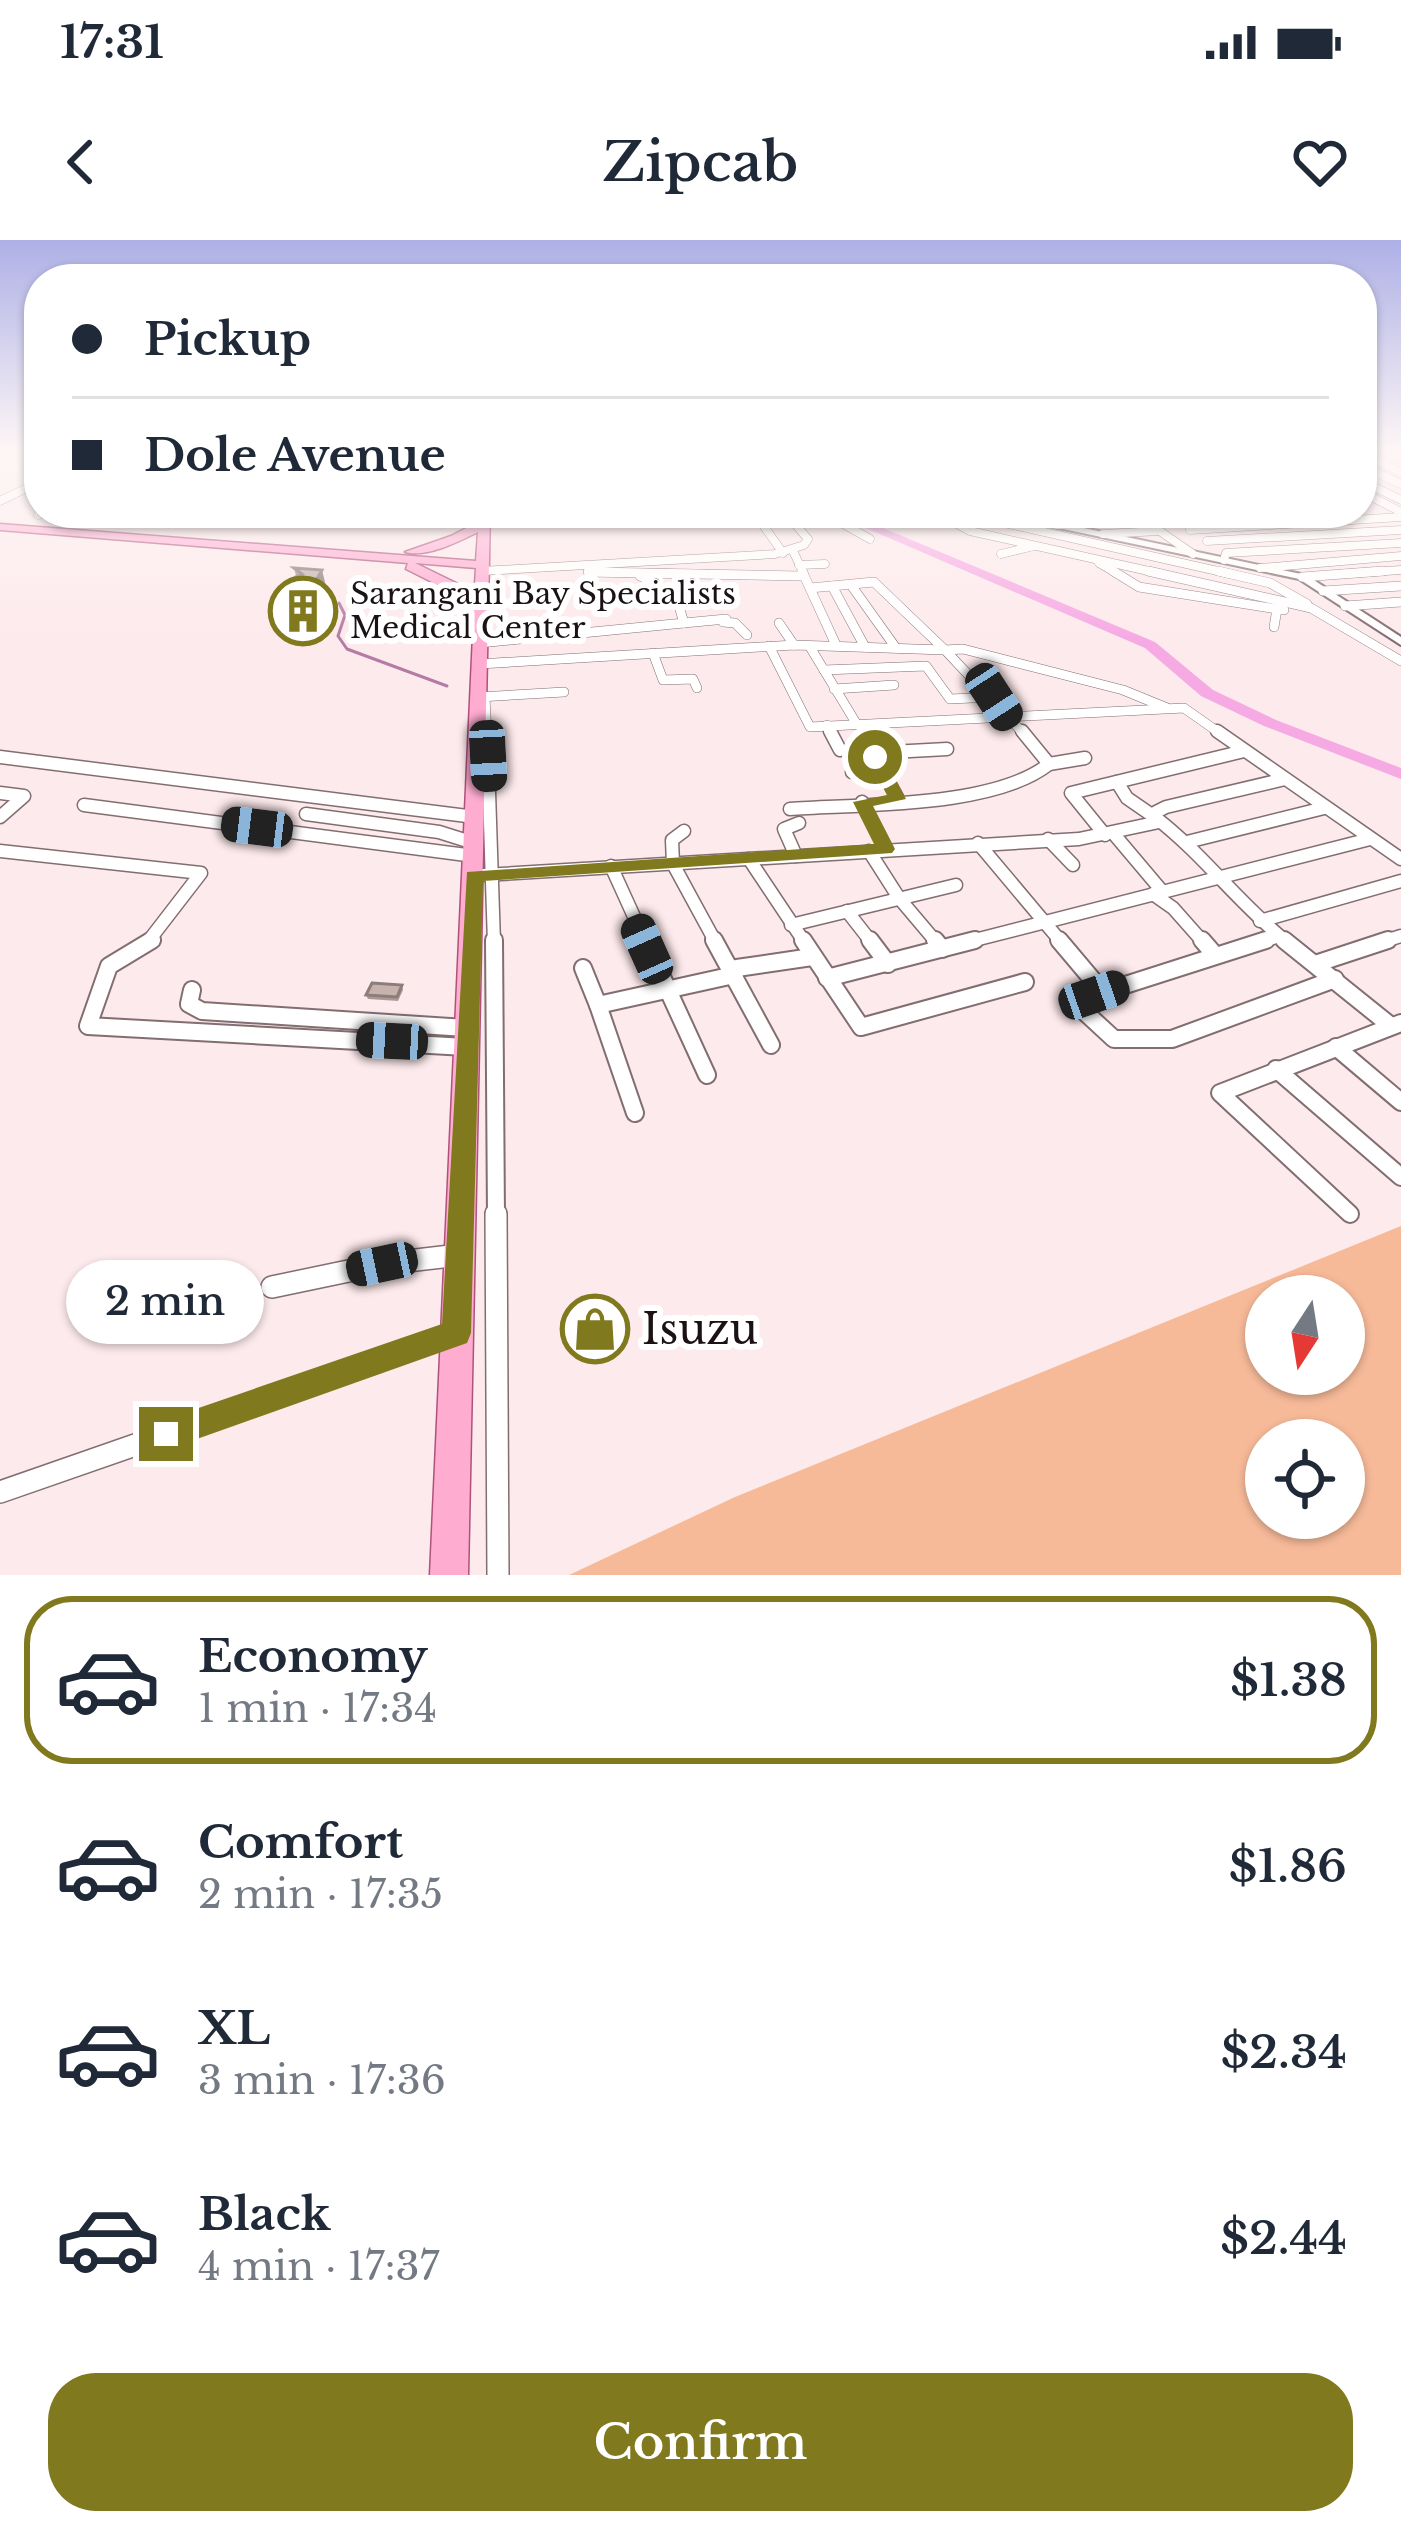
<!DOCTYPE html>
<meta charset="utf-8">
<style>
:root{--surface:#fff;--page:#f2f2f3;--text:#1f2937;--muted:#747a83;--line:#e0e1e3;--accent:#81791e}
body{margin:0;font-family:"Libre Baskerville",serif;background:var(--page);color:var(--text);height:100vh;display:flex;flex-direction:column;font-size:45px;white-space:nowrap}
*{box-sizing:border-box;margin:0}
p{font-size:39px;color:var(--muted)}
.icon{flex:none;width:66px;height:66px;fill:none;stroke:currentColor;stroke-width:2;stroke-linecap:round;stroke-linejoin:round}
.map{position:relative;height:1335px;overflow:hidden}
.details{display:flex;flex-direction:column;background:var(--surface);flex:1}
.details>*{flex:none}
.banner{position:absolute;left:24px;top:24px;width:1353px;height:264px;border-radius:48px;box-shadow:0 3px 9px #0004;display:grid;align-content:center;height:264px;padding:0 48px;background:var(--surface)}
.needle{width:78px;rotate:192deg}
.controls{position:absolute;left:1245px;top:1035px;display:grid;gap:24px}
.controls a{display:grid;place-items:center;width:120px;height:120px;border-radius:50%;background:var(--surface);box-shadow:0 3px 9px #0004;font-size:60px}
.end{position:absolute;width:54px;height:54px;margin:-27px;border:15px solid #81791e;background:#fff;box-shadow:0 0 0 6px #fff}
.from{border-radius:50%}
.bubble{position:absolute;height:84px;border-radius:42px;background:var(--surface);box-shadow:0 3px 9px #0004;font-size:39px;font-weight:600;line-height:84px;text-align:center}
.car{position:absolute;width:36px;height:72px;margin:-36px -18px;border-radius:15px;box-shadow:0 0 9px 3px #0007;background:linear-gradient(#222 24%,#8ab4d8 0 40%,#222 0 76%,#8ab4d8 0 86%,#222 0)}
.banner b{display:flex;align-items:center;gap:42px;height:114px;font-size:45px}
.banner b+b{border-top:3px solid var(--line)}
.banner i{width:30px;height:30px;background:var(--text)}
ul{padding:21px 0 0;list-style:none}
li{display:flex;align-items:center;gap:36px;height:168px;margin:0 24px 18px;padding:0 24px;border:6px solid transparent;border-radius:48px}
li div{flex:1}
li b{display:block;font-size:45px}
li em{font-style:normal;font-weight:600}
li.current{border-color:var(--accent)}
li>.icon{width:108px;height:108px;stroke-width:1.5}
.action{display:flex;gap:24px;margin-top:auto;padding:24px 48px}
.action a{flex:1;height:138px;border-radius:48px;background:var(--accent);color:#fff;font-size:48px;font-weight:600;line-height:138px;text-align:center}
.status{display:flex;justify-content:space-between;align-items:center;height:84px;padding:0 60px;background:var(--surface);direction:ltr}
.status svg{height:33px;fill:currentColor}
header{display:flex;justify-content:space-between;align-items:center;height:156px;padding:0 48px;background:var(--surface);font-size:54px;font-weight:600}
.map>svg:first-child{display:block}
.green{fill:#f7ba99;fill-rule:evenodd}
.lines{fill:none;stroke-linecap:round;stroke-linejoin:round}
.stream{stroke:#b47ca5;stroke-width:3}
.river{fill:#f6aae4;fill-rule:evenodd}
.minor-far4-casing{stroke:#826e70;stroke-width:9}
.minor-far3-casing{stroke:#826e70;stroke-width:10}
.minor-far2-casing{stroke:#826e70;stroke-width:15}
.minor-far1-casing{stroke:#826e70;stroke-width:20}
.minor-casing{stroke:#826e70;stroke-width:24}
.tertiary-casing{stroke:#826e70;stroke-width:4}
.primary-casing{stroke:#af527b;stroke-width:3}
.minor-far4{stroke:#fff;stroke-width:8}
.minor-far3{stroke:#fff;stroke-width:9}
.minor-far2{stroke:#fff;stroke-width:12}
.minor-far1{stroke:#fff;stroke-width:16}
.minor{stroke:#fff;stroke-width:21}
.tertiary{fill:#fff;fill-rule:evenodd}
.primary{fill:#ffacd1;fill-rule:evenodd}
.wall{fill:#ab9996}
.shaded-wall{fill:#8b7d7a}
.building{fill:#c7b2ae;stroke:#8b7d7a;stroke-width:3}
.route{fill:#81791e}
.labels{text-anchor:middle;stroke-width:12;stroke-linejoin:round;paint-order:stroke}
.far-poi-label{font-size:30px;fill:#1a1213;stroke:#fff;text-anchor:start}
.near-poi-label{font-size:42px;fill:#1a1213;stroke:#fff;text-anchor:start}
</style>
<div class="status"><b>17:31</b><svg viewBox="0 0 49 12"><path d="M0 12V9h3v3zM5 12V6h3v6zM10 12V3h3v9zM15 12V0h3v12zM26 1h20v11H26zM47 4h2v5h-2z"/></svg></div>
<header><svg class="icon" aria-label="back" viewBox="0 0 24 24"><path d="M15 5l-7 7 7 7"/></svg>Zipcab<svg class="icon" aria-label="heart" viewBox="0 0 24 24"><path d="M12 20l-8-8c-3-5 5-10 8-4 3-6 11-1 8 4z"/></svg></header>
<div class="map">
<svg width="1401" height="1335" viewBox="0 0 1401 1335">
<rect width="100%" height="100%" fill="#fdeaec"/>
<path class="green" d="M 1401,986 L 1401,1335 L 569,1335 L 735,1257 ZM 1266,1056 L 1344,1056 L 1344,1134 L 1266,1134 ZM 1266,1200 L 1344,1200 L 1344,1278 L 1266,1278 Z"/>
<g class="lines">
<g class="stream">
<polyline points="501,348 502,396"/>
<polyline points="339,363 345,375 338,396 347,409 447,446"/>
</g>
<polygon class="river" points="831,273 847,273 1155,402 1213,450 1276,480 1401,528 1401,539 1264,486 1201,456 1145,408"/>
<defs>
<g id="minor-far4">
<polyline points="1384,211 1401,219"/>
<polyline points="1362,214 1401,232"/>
<polyline points="23,217 37,211"/>
<polyline points="1362,226 1401,244"/>
<polyline points="1362,241 1401,260"/>
<polyline points="1362,252 1401,272"/>
<polyline points="0,261 39,242"/>
<polyline points="664,273 666,280 679,281 758,278 783,313"/>
<polyline points="936,273 970,291 1162,334"/>
<polyline points="960,273 1231,334"/>
<polyline points="1002,273 1057,285"/>
<polyline points="38,275 46,273"/>
<polyline points="1047,275 1073,273"/>
<polyline points="1138,276 1193,314"/>
<polyline points="1173,279 1276,273"/>
<polyline points="1060,285 1144,280"/>
<polyline points="1190,290 1401,277"/>
<polyline points="1103,294 1159,291"/>
<polyline points="1207,301 1401,290"/>
<polyline points="793,311 804,334"/>
<polyline points="1001,314 1034,306"/>
<polyline points="1224,320 1226,313 1401,303"/>
<polyline points="1099,323 1118,334"/>
<polyline points="799,325 825,324"/>
<polyline points="1260,328 1401,316"/>
<polyline points="482,331 775,314 804,305 808,299 796,285 799,282 831,277 870,299"/>
<polyline points="588,332 708,334"/>
<polyline points="1341,334 1401,330"/>
</g>
<g id="minor-far3">
<polyline points="802,331 836,405"/>
<polyline points="1113,331 1139,347 1277,369"/>
<polyline points="1148,331 1311,368 1401,421"/>
<polyline points="1218,331 1270,343 1307,364"/>
<polyline points="588,332 801,336"/>
<polyline points="1302,337 1383,331"/>
<polyline points="851,345 896,408"/>
<polyline points="832,346 865,407"/>
<polyline points="810,348 874,342 945,410 963,409 1123,450 1167,468"/>
<polyline points="1323,351 1401,346"/>
<polyline points="1345,366 1401,362"/>
<polyline points="684,383 726,379 723,382 735,383 747,395"/>
<polyline points="779,383 794,405"/>
<polyline points="1274,387 1277,369 1284,370"/>
<polyline points="479,403 684,383 675,353 640,336"/>
<polyline points="769,406 810,487 1184,468 1221,494"/>
<polyline points="810,407 856,483"/>
<polyline points="653,413 663,440 693,439 697,448"/>
<polyline points="479,424 794,405 945,410 1024,494"/>
<polyline points="824,430 926,426 950,459 994,457"/>
<polyline points="834,449 894,445"/>
<polyline points="478,457 564,452"/>
<polyline points="485,458 487,494"/>
<polyline points="827,485 832,494"/>
</g>
<g id="minor-far2">
<polyline points="487,491 494,703"/>
<polyline points="830,491 840,510"/>
<polyline points="1217,491 1401,619"/>
<polyline points="0,517 475,577"/>
<polyline points="1049,524 1085,518"/>
<polyline points="852,532 884,533"/>
<path d="M 1285,539 L 1166,567 L 1156,572 L 1156,578 C 1204,615 1240,665 1288,703"/>
<polyline points="1117,542 1127,558 1156,578"/>
<polyline points="0,553 24,556 0,577"/>
<polyline points="898,559 873,513 947,509"/>
<polyline points="862,562 886,609"/>
<polyline points="84,565 474,616"/>
<path d="M 790,569 C 860,564 994,568 1049,524 L 1022,491"/>
<polyline points="306,574 439,592 474,603"/>
<polyline points="684,591 672,600 673,624 716,703"/>
<polyline points="1113,593 1162,651"/>
<polyline points="1105,595 1071,553 1244,511"/>
<polyline points="1048,599 1073,625"/>
<polyline points="1187,602 1324,568"/>
<polyline points="978,603 1062,703"/>
<polyline points="0,611 201,633 147,703"/>
<polyline points="869,611 899,658 937,703"/>
<polyline points="796,616 784,589 799,583"/>
<polyline points="749,619 805,703"/>
<polyline points="611,626 646,703"/>
<polyline points="484,635 1079,599 1159,582"/>
<polyline points="1153,654 1173,668 1204,703"/>
<polyline points="847,671 872,703"/>
<polyline points="1260,681 1401,641"/>
<polyline points="791,685 956,645"/>
<polyline points="963,703 1370,599"/>
<polyline points="1257,703 1279,696"/>
<polyline points="1379,703 1401,696"/>
</g>
<g id="minor-far1">
<polyline points="152,700 109,726 88,786 466,807"/>
<polyline points="494,700 496,977"/>
<polyline points="645,700 707,835"/>
<polyline points="714,700 771,805"/>
<polyline points="803,700 861,787 1025,742"/>
<polyline points="870,700 888,724"/>
<polyline points="935,700 942,709"/>
<polyline points="1059,700 1097,745 1094,755 1075,763 1114,799 1172,799 1335,739"/>
<polyline points="1202,700 1215,715"/>
<polyline points="1284,700 1391,786"/>
<polyline points="1315,724 1388,700"/>
<polyline points="583,728 598,765"/>
<polyline points="827,738 975,700"/>
<polyline points="192,750 189,764 202,771 466,788"/>
<polyline points="1094,755 1266,700"/>
<polyline points="1336,807 1401,862"/>
<polyline points="1276,829 1401,937"/>
<polyline points="635,873 598,765 734,735 737,728 812,717"/>
<polyline points="1350,974 1220,853 1401,783"/>
</g>
<g id="minor">
<polyline points="496,974 498,1335"/>
<polyline points="272,1047 382,1024 459,1015"/>
<polyline points="0,1252 457,1093"/>
</g>
<polygon id="tertiary" points="1041,273 1050,273 1060,283 1306,335 1401,397 1401,405 1299,339 1054,287"/>
<path id="primary" d="M 478,273 L 490,273 L 468,1335 L 430,1335 L 474,373 L 446,349 L 406,329 L 408,323 L 0,290 L 0,284 L 476,321 L 478,292 C 458,302 426,318 405,312 L 451,296 L 478,282 ZM 415,323 L 476,328 L 474,359 L 456,343 Z"/>
</defs>
<use href="#minor-far4" class="minor-far4-casing"/>
<use href="#minor-far3" class="minor-far3-casing"/>
<use href="#minor-far2" class="minor-far2-casing"/>
<use href="#minor-far1" class="minor-far1-casing"/>
<use href="#minor" class="minor-casing"/>
<use href="#tertiary" class="tertiary-casing"/>
<use href="#primary" class="primary-casing"/>
<use href="#minor-far4" class="minor-far4"/>
<use href="#minor-far3" class="minor-far3"/>
<use href="#minor-far2" class="minor-far2"/>
<use href="#minor-far1" class="minor-far1"/>
<use href="#minor" class="minor"/>
<use href="#tertiary" class="tertiary"/>
<use href="#primary" class="primary"/>
</g>
<g class="wall">
<polygon points="294,328 327,350 307,387 279,389 273,368 296,336"/>
<polygon points="402,745 403,750 398,761 368,759 366,755"/>
</g>
<polygon class="shaded-wall" points="322,330 327,350 307,387 301,366"/>
<g class="building">
<polygon points="294,328 322,330 301,366 273,368 278,356 285,354 291,339 302,334"/>
<polygon points="372,743 402,745 397,757 366,755"/>
</g>
<linearGradient id="sky" x2="0" y2="1"><stop stop-color="#adb0e6"/><stop offset="0.53" stop-color="#fef6f6"/><stop offset="1" stop-color="#fef6f6" stop-opacity="0"/></linearGradient>
<rect width="1401" height="398" fill="url(#sky)"/>
<polygon class="route" points="875,512 883,517 906,559 873,566 895,609 892,613 483,641 471,1093 467,1103 166,1210 155,1205 150,1194 155,1183 442,1084 467,632 874,604 853,562 887,555 867,517"/>
<defs>
<symbol id="building-ring" viewBox="-11 -11 22 22"><circle r="9.5" fill="#fff" stroke="#81791e" stroke-width="1.5"/><path d="M-4-6H4V6H1V3H-1V6H-4ZM-2.5-4.3h1.7v1.8h-1.7ZM.8-4.3h1.7v1.8H.8ZM-2.5-1h1.7V.8h-1.7ZM.8-1h1.7V.8H.8Z" fill="#81791e"/></symbol>
<symbol id="shop-ring" viewBox="-11 -11 22 22"><circle r="9.5" fill="#fff" stroke="#81791e" stroke-width="1.5"/><path d="M-5-2.5h2.3a2.7 3.5 0 0 1 5.4 0H5L5.5 6h-11ZM-1.5-2.5h3a1.5 2.3 0 0 0-3 0Z" fill="#81791e"/></symbol>
</defs>
<g fill-rule="evenodd">
<use href="#building-ring" x="265" y="333" width="76" height="76"/>
<use href="#shop-ring" x="557" y="1051" width="76" height="76"/>
</g>
<g class="labels">
<g class="far-poi-label">
<text x="350" y="364">Sarangani Bay Specialists<tspan x="350" dy="34">Medical Center</tspan></text>
</g>
<g class="near-poi-label">
<text x="642" y="1104">Isuzu</text>
</g>
</g>
</svg>
<div class="controls">
<a><svg class="needle" viewBox="-14 -14 28 28"><path d="M0-13l5 13h-10z" fill="#e53935"/><path d="M0 13l5-13h-10z" fill="#747a83"/></svg></a>
<a><svg class="icon" aria-label="locate" viewBox="0 0 24 24"><circle cx="12" cy="12" r="6"/><path d="M12 2v4M12 18v4M2 12h4M18 12h4"/></svg></a>
</div>
<i class="end from" style="left:875px;top:517px"></i>
<i class="end" style="left:166px;top:1194px"></i>
<div class="bubble" style="left:66px;top:1020px;width:198px">2 min</div>
<i class="car" style="left:994px;top:457px;rotate:147deg"></i>
<i class="car" style="left:488px;top:516px;rotate:177deg"></i>
<i class="car" style="left:257px;top:587px;rotate:277deg"></i>
<i class="car" style="left:647px;top:709px;rotate:336deg"></i>
<i class="car" style="left:1094px;top:755px;rotate:71deg"></i>
<i class="car" style="left:392px;top:801px;rotate:273deg"></i>
<i class="car" style="left:382px;top:1024px;rotate:258deg"></i>
<div class="banner">
<b><i class="from"></i>Pickup</b>
<b><i></i>Dole Avenue</b>
</div>
</div>
<section class="details">
<ul>
<li class="current"><svg class="icon" aria-label="car" viewBox="0 0 24 24"><path d="M5 17H2v-5l4-1 3-4h7l3 4 3 1v5h-3M9 17h6M6 11h13"/><circle cx="7" cy="17" r="2"/><circle cx="17" cy="17" r="2"/></svg><div><b>Economy</b><p>1 min · 17:34</p></div><em>$1.38</em></li>
<li><svg class="icon" aria-label="car" viewBox="0 0 24 24"><path d="M5 17H2v-5l4-1 3-4h7l3 4 3 1v5h-3M9 17h6M6 11h13"/><circle cx="7" cy="17" r="2"/><circle cx="17" cy="17" r="2"/></svg><div><b>Comfort</b><p>2 min · 17:35</p></div><em>$1.86</em></li>
<li><svg class="icon" aria-label="car" viewBox="0 0 24 24"><path d="M5 17H2v-5l4-1 3-4h7l3 4 3 1v5h-3M9 17h6M6 11h13"/><circle cx="7" cy="17" r="2"/><circle cx="17" cy="17" r="2"/></svg><div><b>XL</b><p>3 min · 17:36</p></div><em>$2.34</em></li>
<li><svg class="icon" aria-label="car" viewBox="0 0 24 24"><path d="M5 17H2v-5l4-1 3-4h7l3 4 3 1v5h-3M9 17h6M6 11h13"/><circle cx="7" cy="17" r="2"/><circle cx="17" cy="17" r="2"/></svg><div><b>Black</b><p>4 min · 17:37</p></div><em>$2.44</em></li>
</ul>
<div class="action"><a>Confirm</a></div>
</section>
